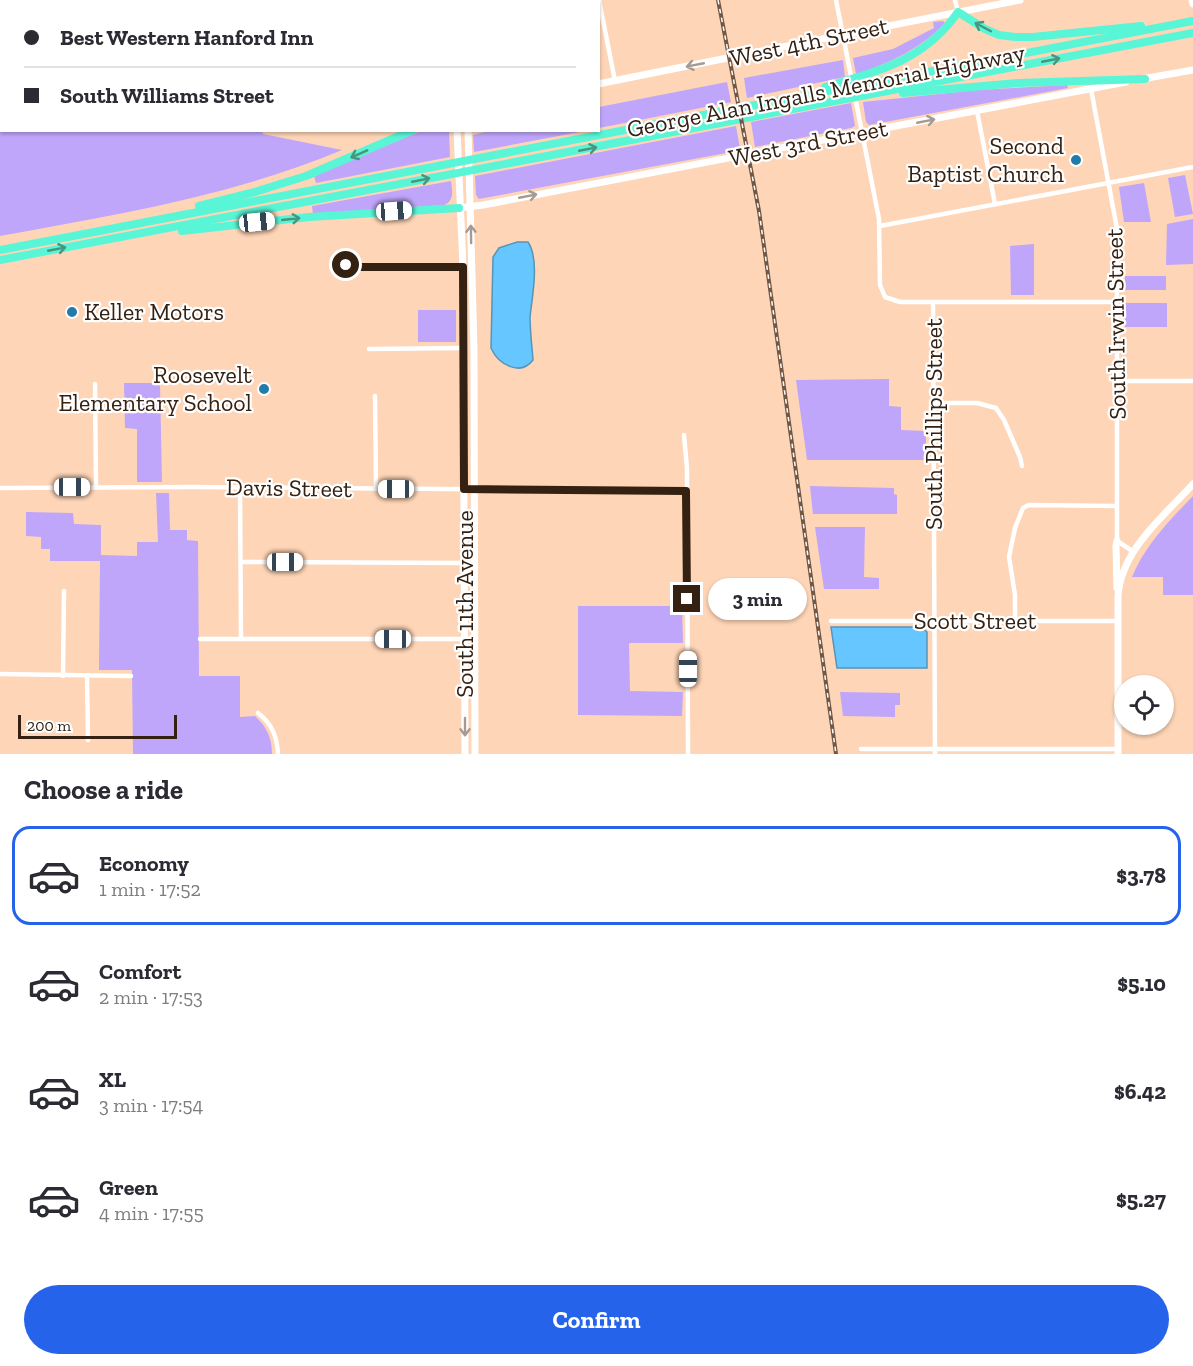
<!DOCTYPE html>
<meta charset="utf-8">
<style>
:root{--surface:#fff;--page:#f2f2f3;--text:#2b2b33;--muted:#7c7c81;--line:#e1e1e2;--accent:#2563eb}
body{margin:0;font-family:"Zilla Slab",serif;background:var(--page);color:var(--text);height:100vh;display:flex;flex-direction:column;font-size:22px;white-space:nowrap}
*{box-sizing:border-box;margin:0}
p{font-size:20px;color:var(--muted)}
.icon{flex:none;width:33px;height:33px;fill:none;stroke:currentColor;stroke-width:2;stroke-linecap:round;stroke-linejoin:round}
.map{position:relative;height:754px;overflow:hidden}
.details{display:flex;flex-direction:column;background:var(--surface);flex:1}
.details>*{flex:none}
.guide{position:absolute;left:0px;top:0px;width:600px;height:132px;box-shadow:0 2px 4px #0004;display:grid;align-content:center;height:132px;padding:0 24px;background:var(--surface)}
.tools{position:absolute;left:1114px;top:675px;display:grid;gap:12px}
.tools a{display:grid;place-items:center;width:60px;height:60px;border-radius:50%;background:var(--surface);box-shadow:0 2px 4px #0004;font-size:30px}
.scale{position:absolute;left:18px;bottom:15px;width:159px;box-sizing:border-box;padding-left:6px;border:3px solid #342112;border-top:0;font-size:16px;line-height:21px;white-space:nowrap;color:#342112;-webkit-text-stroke:4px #fff;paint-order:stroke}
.end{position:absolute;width:27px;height:27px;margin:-14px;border:8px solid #342112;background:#fff;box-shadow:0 0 0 3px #fff}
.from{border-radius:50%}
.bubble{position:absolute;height:42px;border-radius:21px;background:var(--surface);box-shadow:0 2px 4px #0004;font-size:20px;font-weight:700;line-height:42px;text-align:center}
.car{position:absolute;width:18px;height:36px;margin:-18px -9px;border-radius:8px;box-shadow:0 0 4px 2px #0007;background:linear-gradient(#fff 24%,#345 0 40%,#fff 0 76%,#345 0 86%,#fff 0)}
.guide b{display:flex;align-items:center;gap:21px;height:57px;font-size:22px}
.guide b+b{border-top:2px solid var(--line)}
.guide i{width:15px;height:15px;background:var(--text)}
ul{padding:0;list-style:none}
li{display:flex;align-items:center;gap:18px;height:99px;margin:0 12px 9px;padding:0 12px;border:3px solid transparent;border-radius:18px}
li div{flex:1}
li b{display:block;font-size:22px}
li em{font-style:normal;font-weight:700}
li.selected{border-color:var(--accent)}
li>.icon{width:54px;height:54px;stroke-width:1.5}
h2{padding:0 24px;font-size:27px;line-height:72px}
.action{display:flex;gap:12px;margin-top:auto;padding:12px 24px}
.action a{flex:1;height:69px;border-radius:36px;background:var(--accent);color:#fff;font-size:24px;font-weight:700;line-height:69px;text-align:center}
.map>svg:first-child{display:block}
.green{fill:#bfa6fa}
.water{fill:#66c6ff;stroke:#5794b8;stroke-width:1.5}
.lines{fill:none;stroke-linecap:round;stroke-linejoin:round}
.street{stroke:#fff;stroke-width:4.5}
.secondary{stroke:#fff;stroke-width:7}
.highway{stroke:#58f5d6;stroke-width:8}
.rail-casing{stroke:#715744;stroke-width:4}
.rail{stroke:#fff;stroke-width:1.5;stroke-dasharray:4.5;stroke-linecap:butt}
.oneway{stroke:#48967e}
.oneway2{stroke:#a49b94}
.route{stroke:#342112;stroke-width:8}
.poi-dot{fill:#237baa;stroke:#fff;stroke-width:2}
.labels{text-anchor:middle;stroke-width:4.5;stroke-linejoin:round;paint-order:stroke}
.street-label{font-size:24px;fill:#342112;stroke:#fff}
.poi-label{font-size:24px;fill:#342112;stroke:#fff;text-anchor:end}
</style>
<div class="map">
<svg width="1193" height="754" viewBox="0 0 1193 754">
<rect width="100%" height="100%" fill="#fed5b7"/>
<g class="green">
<path d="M 943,21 L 945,23 C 920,49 890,63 856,74 L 853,58 L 893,49 L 934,28 L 933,22 Z"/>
<polygon points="843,60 845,77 747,98 744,78"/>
<path d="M 0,64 L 1,64 L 2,130 L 262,131 L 263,134 L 342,150 C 233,196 115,215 0,236 Z"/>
<polygon points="727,82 731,102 599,128 599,107"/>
<polygon points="1067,85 1068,88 869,125 866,122 863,102 977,90"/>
<polygon points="851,103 855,126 851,128 755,147 751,122"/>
<polygon points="736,126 740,149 737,151 479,199 476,195 475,176"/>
<polygon points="493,130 585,130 585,131 474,152 473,135"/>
<polygon points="421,131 449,131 450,157 316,183 314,176"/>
<polygon points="1185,175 1193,214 1175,217 1168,178"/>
<path d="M 451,181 C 452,190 455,201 444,205 L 313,214 L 312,206 Z"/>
<polygon points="1144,183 1151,222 1124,222 1119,187"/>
<polygon points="1193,219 1193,264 1166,265 1167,224"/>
<polygon points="1034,244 1034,295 1011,295 1010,246"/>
<rect x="1125" y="276" width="41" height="14"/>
<rect x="1125" y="303" width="42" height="24"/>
<rect x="418" y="310" width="38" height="32"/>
<polygon points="889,379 889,406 901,407 901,430 926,431 926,460 807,460 796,380"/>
<polygon points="124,383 160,383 162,482 137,482 137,429 125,428"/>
<polygon points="810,486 894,488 894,494 897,495 897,514 813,514"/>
<path d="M 156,493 L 169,493 L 170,530 L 187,530 L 187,540 L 198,541 L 199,676 L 240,676 L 240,717 L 255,716 C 267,727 272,738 272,754 L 133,754 L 132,670 L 99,670 L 100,561 L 50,561 L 50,549 L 41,549 L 41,537 L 26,536 L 26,512 L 73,513 L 74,524 L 101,525 L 101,555 L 137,556 L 137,542 L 158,542 Z"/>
<path d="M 1193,496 L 1193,595 L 1163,595 L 1163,577 L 1132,577 C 1145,545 1169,521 1193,496 Z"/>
<polygon points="815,527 865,527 864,577 879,578 879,589 824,589"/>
<polygon points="578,606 682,606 683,643 629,643 630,691 683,692 682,716 578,715"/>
<polygon points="840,692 900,693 900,705 895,705 895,717 843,716"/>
</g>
<g class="water">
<path d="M 517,242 L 528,242 C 540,260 532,297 530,317 C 530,331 532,346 533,360 C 520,377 498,364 491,348 L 493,257 L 499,248 Z"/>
<polygon points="831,627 921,627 927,632 927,668 837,668"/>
</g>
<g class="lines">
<g class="street">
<polyline points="599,0 615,81"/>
<polyline points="836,0 879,219 880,285 885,297 900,302 1117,302"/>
<polyline points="955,0 958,12"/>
<polyline points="499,2 508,0"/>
<polyline points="1091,89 1117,229 1117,541 1134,552"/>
<polyline points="977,111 995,204"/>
<polyline points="880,226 1193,167"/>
<polyline points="338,260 353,267 463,267"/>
<polyline points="933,302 935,754"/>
<polyline points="369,349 463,348"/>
<polyline points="1118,381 1193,381"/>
<polyline points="95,384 96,487"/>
<polyline points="375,396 376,489"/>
<polyline points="934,403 977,403 996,408 1004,420 1020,457 1022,466"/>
<polyline points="684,435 687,469 688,754"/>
<polyline points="240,487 241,639"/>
<polyline points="0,488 193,487 686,491"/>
<polyline points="241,562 465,563"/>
<polyline points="831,621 1118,621"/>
<polyline points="1015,621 1015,595 1009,557 1015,528 1023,508 1029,505 1117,506"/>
<polyline points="200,639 475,639"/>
<polyline points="0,674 131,676"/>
<polyline points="63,676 64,591"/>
<polyline points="87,676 88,740"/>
<path d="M 258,713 C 272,724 277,736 278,754"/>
<polyline points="861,749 1118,749"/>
</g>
<g class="secondary">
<polyline points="1192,0 1193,4"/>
<polyline points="457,2 457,0"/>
<polyline points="467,2 467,0"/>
<polyline points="1142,79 1193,70"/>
<path d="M 598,84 C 739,56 879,27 1020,0"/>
<polyline points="457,130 463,267 465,754"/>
<polyline points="468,130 474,349 475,754"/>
<polyline points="459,208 483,205 1126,82"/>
<polyline points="1117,541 1116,546 1117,588"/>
<path d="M 1118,754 L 1118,596 C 1121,550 1164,516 1193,484"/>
</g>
<g class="highway">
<path d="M 825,87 C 878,71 924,61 958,12 L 985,29 L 999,35 L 1015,37 L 1033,37 L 1141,26"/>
<polyline points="903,93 1018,83 1145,79"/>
<polyline points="199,206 255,192 306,176 413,130"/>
<polyline points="182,231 309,217 459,208"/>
<polyline points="0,250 1193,21"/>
<polyline points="0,260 1193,33"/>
</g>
<defs>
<g id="rail">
<polyline points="718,0 759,211 836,754"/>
<polyline points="298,2 306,0"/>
<polyline points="0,58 2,58"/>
</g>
</defs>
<use href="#rail" class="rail-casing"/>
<use href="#rail" class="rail"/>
</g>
<defs><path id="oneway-shaft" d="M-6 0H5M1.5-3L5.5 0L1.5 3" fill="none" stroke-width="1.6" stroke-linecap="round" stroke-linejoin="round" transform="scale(1.5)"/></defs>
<g class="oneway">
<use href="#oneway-shaft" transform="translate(983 27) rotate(-152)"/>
<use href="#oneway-shaft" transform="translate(1051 60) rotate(-11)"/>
<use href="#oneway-shaft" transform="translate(588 149) rotate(-11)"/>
<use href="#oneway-shaft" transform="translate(359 154) rotate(156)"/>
<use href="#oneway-shaft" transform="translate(421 180) rotate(-11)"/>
<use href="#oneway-shaft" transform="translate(291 219) rotate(-6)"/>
<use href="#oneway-shaft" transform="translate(57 249) rotate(-11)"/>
</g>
<g class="oneway2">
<use href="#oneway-shaft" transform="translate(695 65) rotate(169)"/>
<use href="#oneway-shaft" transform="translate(926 121) rotate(-11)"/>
<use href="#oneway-shaft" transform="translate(528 196) rotate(-11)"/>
<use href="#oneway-shaft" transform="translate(471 234) rotate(-91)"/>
<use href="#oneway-shaft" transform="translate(465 727) rotate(90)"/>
</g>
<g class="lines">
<polyline class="route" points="346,265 360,267 463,267 464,489 686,491 687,599"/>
</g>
<g class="poi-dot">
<circle cx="1076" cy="160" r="6"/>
<circle cx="72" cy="312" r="6"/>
<circle cx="264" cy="389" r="6"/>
</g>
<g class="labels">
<g class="street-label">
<text transform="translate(809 42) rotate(-12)" y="8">West 4th Street</text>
<text transform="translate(826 91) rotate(-11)" y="8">George Alan Ingalls Memorial Highway</text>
<text transform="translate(808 143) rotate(-11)" y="8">West 3rd Street</text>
<text transform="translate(1116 324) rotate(-91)" y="8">South Irwin Street</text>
<text transform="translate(934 424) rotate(-90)" y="8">South Phillips Street</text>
<text transform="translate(289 488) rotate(1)" y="8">Davis Street</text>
<text transform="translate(465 604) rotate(-90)" y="8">South 11th Avenue</text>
<text x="975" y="629">Scott Street</text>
</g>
<g class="poi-label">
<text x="1064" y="154">Second<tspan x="1064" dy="28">Baptist Church</tspan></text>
<text x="84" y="320" text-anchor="start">Keller Motors</text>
<text x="252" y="383">Roosevelt<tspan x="252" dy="28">Elementary School</tspan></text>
</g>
</g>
</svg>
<div class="tools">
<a><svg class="icon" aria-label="locate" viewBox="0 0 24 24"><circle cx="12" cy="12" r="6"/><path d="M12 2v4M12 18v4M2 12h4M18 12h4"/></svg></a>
</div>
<div class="scale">200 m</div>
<i class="end from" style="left:346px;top:265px"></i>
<i class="end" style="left:687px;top:599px"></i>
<div class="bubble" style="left:708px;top:578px;width:99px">3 min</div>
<i class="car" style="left:394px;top:211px;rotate:86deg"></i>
<i class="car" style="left:257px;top:222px;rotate:84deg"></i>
<i class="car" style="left:72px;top:487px;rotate:90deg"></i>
<i class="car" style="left:396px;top:489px;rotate:270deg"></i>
<i class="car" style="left:285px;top:562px;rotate:90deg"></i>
<i class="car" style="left:393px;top:639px;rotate:270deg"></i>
<i class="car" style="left:688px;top:669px;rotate:0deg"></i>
<div class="guide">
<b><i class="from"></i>Best Western Hanford Inn</b>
<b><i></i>South Williams Street</b>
</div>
</div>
<section class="details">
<h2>Choose a ride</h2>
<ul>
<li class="selected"><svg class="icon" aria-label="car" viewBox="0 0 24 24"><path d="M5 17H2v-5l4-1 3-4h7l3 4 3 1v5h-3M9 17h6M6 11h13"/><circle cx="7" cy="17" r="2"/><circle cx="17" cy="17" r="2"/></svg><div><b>Economy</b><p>1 min · 17:52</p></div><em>$3.78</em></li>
<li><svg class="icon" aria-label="car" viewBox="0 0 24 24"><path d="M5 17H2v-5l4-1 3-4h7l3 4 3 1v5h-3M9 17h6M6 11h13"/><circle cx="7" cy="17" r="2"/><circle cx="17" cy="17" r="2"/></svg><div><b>Comfort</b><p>2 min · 17:53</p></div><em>$5.10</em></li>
<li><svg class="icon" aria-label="car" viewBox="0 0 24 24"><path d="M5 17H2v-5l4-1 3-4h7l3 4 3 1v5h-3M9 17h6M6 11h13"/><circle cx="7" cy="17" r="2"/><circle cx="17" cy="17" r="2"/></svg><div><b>XL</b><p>3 min · 17:54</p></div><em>$6.42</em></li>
<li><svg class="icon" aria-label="car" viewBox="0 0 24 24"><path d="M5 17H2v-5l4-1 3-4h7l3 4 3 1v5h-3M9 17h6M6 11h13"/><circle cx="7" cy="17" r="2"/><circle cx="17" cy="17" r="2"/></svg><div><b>Green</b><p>4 min · 17:55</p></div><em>$5.27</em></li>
</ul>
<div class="action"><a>Confirm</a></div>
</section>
